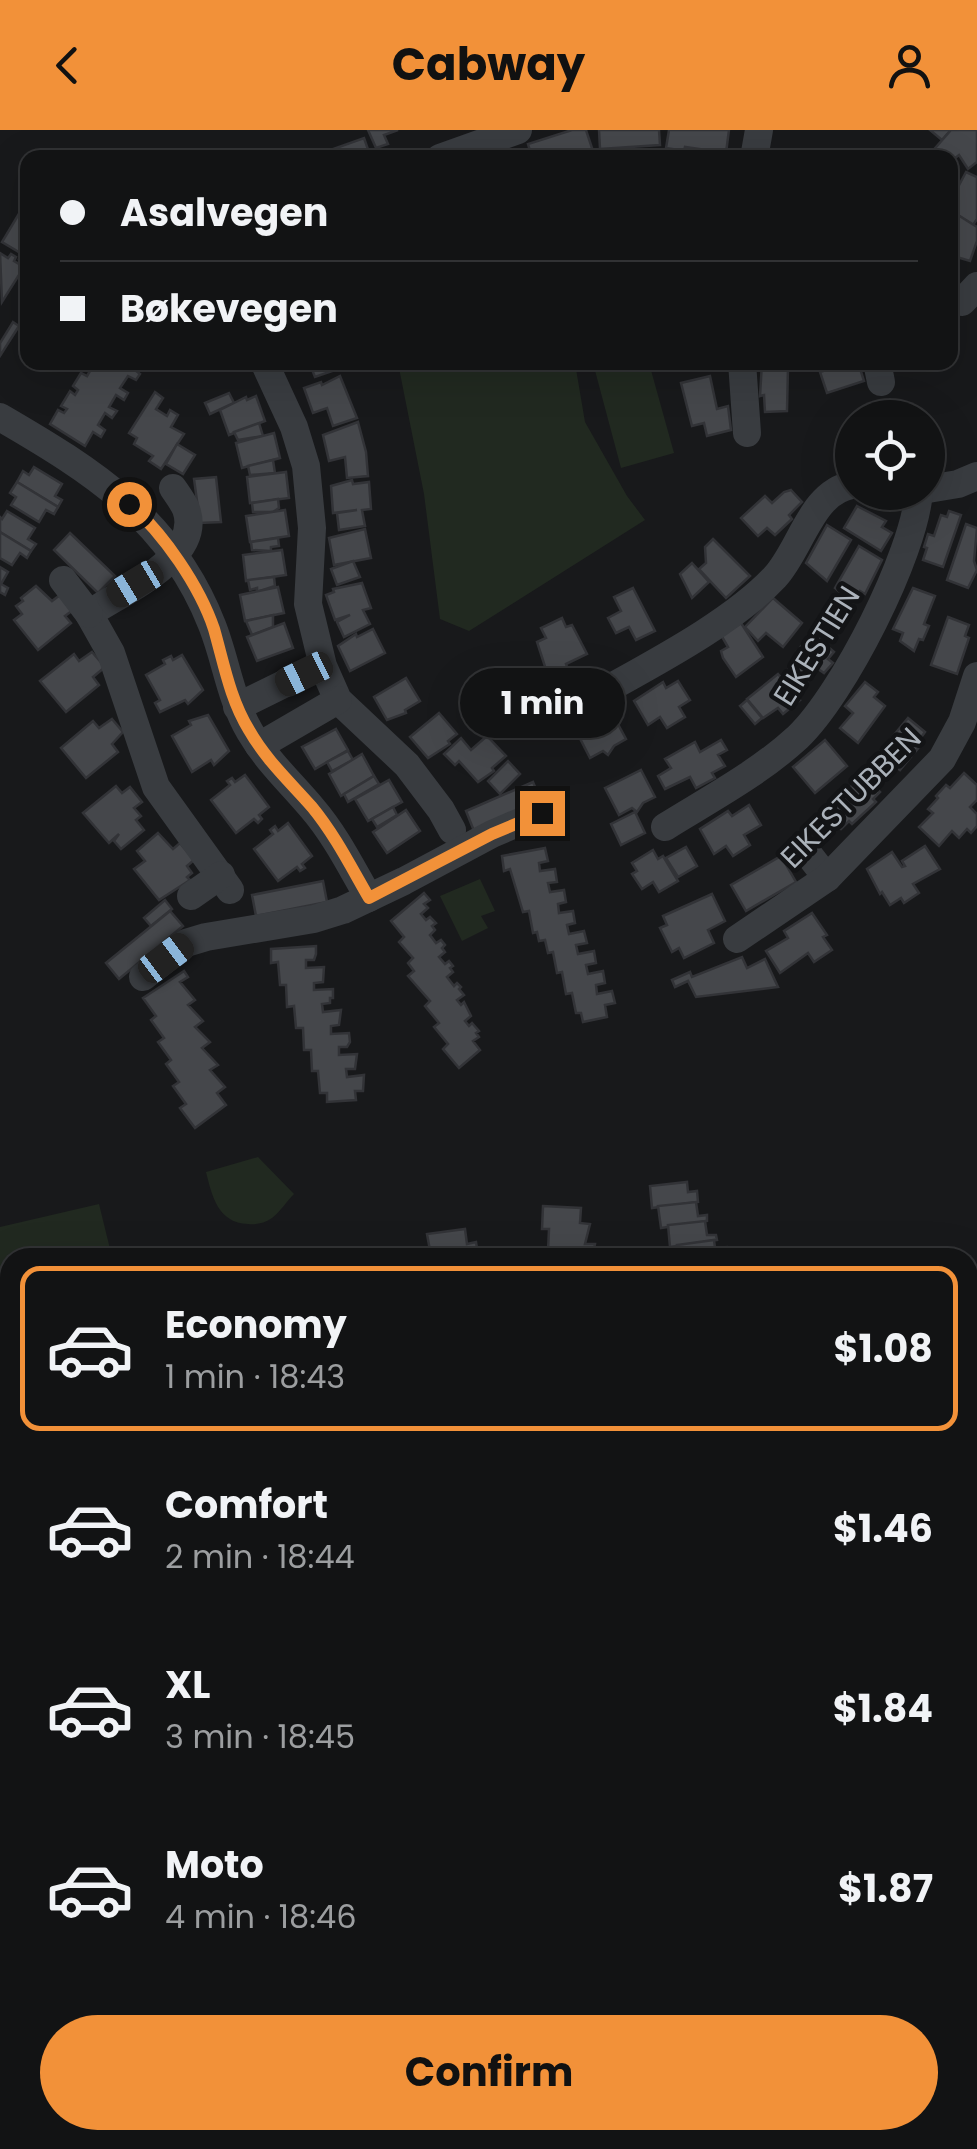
<!DOCTYPE html>
<meta charset="utf-8">
<style>
:root{--surface:#121314;--page:#1f2022;--text:#f1f3f6;--muted:#9c9ea0;--line:#313234;--accent:#f29139}
body{margin:0;font-family:Poppins,sans-serif;background:var(--page);color:var(--text);height:100vh;display:flex;flex-direction:column;font-size:38px;white-space:nowrap}
*{box-sizing:border-box;margin:0}
p{font-size:32px;color:var(--muted)}
.icon{flex:none;width:55px;height:55px;fill:none;stroke:currentColor;stroke-width:2;stroke-linecap:round;stroke-linejoin:round}
.map{position:relative;flex:1;overflow:hidden}
.side{position:absolute;left:0px;top:1118px;width:978px;height:902px;display:flex;flex-direction:column;background:var(--surface);border-radius:30px 30px 0 0;box-shadow:0 10px 40px #0002,0 0 0 2px var(--line)}
.side>*{flex:none}
.banner{position:absolute;left:20px;top:20px;width:938px;height:220px;border-radius:20px;box-shadow:0 10px 40px #0002,0 0 0 2px var(--line);display:grid;align-content:center;height:220px;padding:0 40px;background:var(--surface)}
.tools{position:absolute;left:835px;top:270px;display:grid;gap:20px}
.tools a{display:grid;place-items:center;width:110px;height:110px;border-radius:50%;background:var(--surface);box-shadow:0 10px 40px #0002,0 0 0 2px var(--line);font-size:50px}
.end{position:absolute;width:45px;height:45px;margin:-22px;border:12px solid #f29139;background:#111;box-shadow:0 0 0 5px #111}
.from{border-radius:50%}
.bubble{position:absolute;height:70px;border-radius:35px;background:var(--surface);box-shadow:0 10px 40px #0002,0 0 0 2px var(--line);font-size:32px;font-weight:700;line-height:70px;text-align:center}
.car{position:absolute;width:30px;height:60px;margin:-30px -15px;border-radius:12px;box-shadow:0 0 8px 2px #0007;background:linear-gradient(#222 24%,#8ab4d8 0 40%,#222 0 76%,#8ab4d8 0 86%,#222 0)}
.banner b{display:flex;align-items:center;gap:35px;height:95px;font-size:38px}
.banner b+b{border-top:2px solid var(--line)}
.banner i{width:25px;height:25px;background:var(--text)}
ul{padding:18px 0 0;list-style:none}
li{display:flex;align-items:center;gap:30px;height:165px;margin:0 20px 15px;padding:0 20px;border:5px solid transparent;border-radius:20px}
li div{flex:1}
li b{display:block;font-size:38px}
li em{font-style:normal;font-weight:700}
li.on{border-color:var(--accent)}
li>.icon{width:90px;height:90px;stroke-width:1.5}
.action{display:flex;gap:20px;margin-top:auto;padding:20px 40px}
.action a{flex:1;height:115px;border-radius:60px;background:var(--accent);color:#111;font-size:40px;font-weight:700;line-height:115px;text-align:center}
header{display:flex;justify-content:space-between;align-items:center;height:130px;padding:0 40px;background:var(--accent);color:#111;font-size:45px;font-weight:700}
.map>svg:first-child{display:block}
.green{fill:#212920}
.building{fill:#45474b;stroke:#323337;stroke-width:2.5}
.lines{fill:none;stroke-linecap:round;stroke-linejoin:round}
.minor{stroke:#393c40;stroke-width:28}
.route{stroke:#f29139;stroke-width:12}
.labels{text-anchor:middle;stroke-width:9;stroke-linejoin:round;paint-order:stroke}
.street-label{font-size:30px;fill:#abb2ba;stroke:#131416}
</style>
<header><svg class="icon" aria-label="back" viewBox="0 0 24 24"><path d="M15 5l-7 7 7 7"/></svg>Cabway<svg class="icon" aria-label="person" viewBox="0 0 24 24"><circle cx="12" cy="8" r="4"/><path d="M4 21q1-7 8-7t8 7"/></svg></header>
<div class="map">
<svg width="977" height="2019" viewBox="0 0 977 2019">
<rect width="100%" height="100%" fill="#18191b"/>
<g class="green">
<polygon points="398,233 575,233 585,292 627,366 645,390 469,501 440,489 424,364"/>
<polygon points="593,233 649,233 674,323 621,338"/>
<polygon points="480,749 495,781 481,786 488,798 462,811 440,766"/>
<path d="M 258,1027 L 294,1064 C 287,1071 280,1082 272,1088 C 265,1093 256,1095 248,1094 C 218,1093 212,1066 206,1042 Z"/>
<polygon points="99,1074 112,1127 10,1128 10,1172 0,1175 0,1097"/>
<polygon points="10,1661 10,2010 547,2010 535,2019 0,2019 0,1663"/>
</g>
<g class="building">
<polygon points="368,0 398,0 384,5 388,14 376,18"/>
<polygon points="572,0 586,0 593,21 572,28 532,28 528,14"/>
<polygon points="599,0 659,0 660,15 600,19"/>
<polygon points="669,0 729,0 726,23 685,17 684,21 666,18"/>
<polygon points="930,0 951,0 942,10"/>
<polygon points="951,0 977,0 977,32 968,39 959,25 950,32 950,28 934,28 930,24"/>
<polygon points="364,8 371,28 308,28"/>
<polygon points="966,42 977,47 977,89 973,95 950,80 950,52 958,57"/>
<polygon points="23,77 28,80 25,132 19,129 22,124 2,112"/>
<polygon points="950,80 977,97 977,111 970,131 950,125"/>
<polygon points="0,123 8,128 11,124 16,127 14,131 24,137 2,172"/>
<polygon points="13,192 19,196 0,226 0,213"/>
<polygon points="88,232 125,232 140,244 136,250 128,246 120,258 128,263 124,270 116,265 109,277 117,281 112,288 105,283 98,295 105,300 101,307 93,302 85,316 50,294 58,280 64,283 67,279 61,276 70,261 75,265 78,260 73,256 81,243 87,246 90,241 84,238"/>
<polygon points="309,232 335,232 338,239 315,247"/>
<polygon points="762,232 784,232 784,239 788,238 787,281 765,282 764,265 760,266"/>
<polygon points="831,232 858,232 864,251 827,263 820,242 833,238"/>
<polygon points="340,246 357,288 333,296 327,278 313,283 304,258 321,252 322,255"/>
<polygon points="710,246 717,279 728,276 731,300 707,306 704,293 692,296 681,253"/>
<polygon points="155,262 163,268 156,279 167,286 170,280 178,285 171,297 184,304 161,339 149,331 153,326 134,314 137,308 129,303"/>
<polygon points="229,263 234,273 210,284 205,273"/>
<polygon points="256,266 265,291 229,305 220,280 246,267 247,270"/>
<polygon points="358,292 366,322 368,346 347,348 345,327 329,331 323,305"/>
<polygon points="259,293 263,306 238,310 234,302"/>
<polygon points="274,303 280,328 242,338 236,313"/>
<polygon points="177,314 195,325 183,344 166,334"/>
<polygon points="273,330 275,343 250,345 248,336"/>
<polygon points="34,337 62,354 55,366 62,370 58,377 17,352 23,341 29,345"/>
<polygon points="286,342 289,368 250,373 247,347"/>
<polygon points="216,347 221,392 200,393 194,349"/>
<polygon points="352,350 353,354 369,352 371,379 362,380 365,396 339,400 337,383 357,380 333,383 331,356"/>
<polygon points="17,352 58,377 54,384 46,380 39,392 11,375 16,367 10,363"/>
<polygon points="791,360 802,372 789,385 792,389 775,405 767,398 758,406 741,388 765,366 772,373 784,362"/>
<polygon points="278,369 279,378 273,382 253,382 252,373"/>
<polygon points="857,376 886,391 882,397 892,403 881,421 844,398"/>
<polygon points="285,380 289,406 250,412 246,386"/>
<polygon points="7,381 35,398 28,409 36,414 31,421 0,402 0,387 2,389"/>
<polygon points="949,381 961,385 943,437 923,430 927,418 924,417 928,404 934,406 941,385 947,387"/>
<polygon points="966,394 977,398 974,431 977,440 968,458 947,450"/>
<polygon points="827,395 851,410 827,451 806,433"/>
<polygon points="365,399 371,428 334,435 329,408"/>
<polygon points="0,402 31,421 27,428 20,423 12,435 0,428"/>
<polygon points="70,403 115,446 98,463 54,420"/>
<polygon points="278,408 279,416 271,417 271,421 252,420 251,412"/>
<polygon points="713,409 750,446 726,468 699,439 706,433 705,417"/>
<polygon points="859,416 882,430 865,464 860,461 853,473 835,458"/>
<polygon points="282,420 286,445 246,451 243,425"/>
<polygon points="353,431 360,447 337,455 331,439"/>
<polygon points="692,433 709,452 692,468 680,444"/>
<polygon points="0,437 8,442 1,454 8,458 5,465 0,462"/>
<polygon points="274,447 275,456 257,462 257,458 250,460 248,450"/>
<polygon points="362,453 371,478 363,480 370,494 344,507 337,492 350,485 335,490 326,465 334,462 333,459"/>
<polygon points="36,456 52,471 60,465 73,480 65,486 71,493 38,520 14,490 22,484 16,476 23,471 21,468"/>
<polygon points="278,457 284,483 245,491 240,465"/>
<polygon points="633,458 655,501 636,510 629,497 616,503 608,488 621,481 614,467"/>
<polygon points="913,458 935,466 924,494 929,496 923,510 919,509 914,521 900,511 903,503 893,499"/>
<polygon points="773,468 802,493 783,517 766,503 758,511 745,497"/>
<polygon points="273,485 273,497 252,505 246,491"/>
<polygon points="948,487 969,495 965,506 969,508 957,544 931,535"/>
<polygon points="562,488 566,497 572,495 587,524 566,534 569,543 550,552 537,512 546,508 541,498"/>
<polygon points="284,493 293,518 257,531 247,507"/>
<polygon points="741,493 763,527 736,547 723,528 721,521 728,517 721,505"/>
<polygon points="373,499 385,523 350,541 338,516 356,504 357,507"/>
<polygon points="812,503 834,522 828,529 833,533 824,543 818,539 801,559 786,542 802,525 797,521"/>
<polygon points="92,522 105,537 93,547 99,555 66,582 40,551 74,524 79,531"/>
<polygon points="182,525 203,560 188,574 185,570 160,582 155,573 160,570 146,545 165,534 163,530 171,526 173,530"/>
<polygon points="778,544 800,570 783,584 778,578 763,588 747,569"/>
<polygon points="406,548 420,571 405,580 406,583 387,590 374,567"/>
<polygon points="678,551 690,570 679,577 685,587 667,598 660,587 648,595 634,571 663,552 666,558"/>
<polygon points="865,552 878,562 874,567 885,576 858,613 840,598 853,583 845,576"/>
<polygon points="747,570 762,588 755,594 740,576"/>
<polygon points="591,571 600,588 612,583 626,609 614,616 608,625 603,621 590,628 569,587 554,595 549,587 567,577 570,582"/>
<polygon points="439,583 457,604 448,611 450,614 428,628 410,607"/>
<polygon points="208,585 229,621 214,635 211,630 192,642 172,606 191,595 189,591"/>
<polygon points="908,588 925,602 917,613 920,616 900,640 897,638 890,647 881,640 888,630 879,623"/>
<polygon points="112,589 123,602 112,614 118,622 86,648 61,618 93,591 99,598"/>
<polygon points="336,599 348,620 315,639 302,617"/>
<polygon points="487,606 506,626 492,638 494,641 478,652 459,631 455,635 444,624 461,608 471,620"/>
<polygon points="721,610 727,620 718,625 725,636 712,643 715,648 696,658 690,647 665,659 658,646 671,638 665,629 695,612 700,622"/>
<polygon points="825,610 847,636 815,663 793,637"/>
<polygon points="348,621 353,630 332,641 327,632"/>
<polygon points="362,624 374,646 341,666 329,644"/>
<polygon points="508,631 520,644 500,664 488,651"/>
<polygon points="641,640 655,667 643,673 637,682 632,678 619,685 605,658"/>
<polygon points="964,643 977,655 977,670 970,677 977,684 977,696 971,703 967,699 959,708 952,701 939,716 919,697 933,683 928,679 938,668 936,666 946,655 950,658"/>
<polygon points="245,645 269,677 259,685 262,689 258,693 254,689 236,703 211,670 230,655 227,651 232,648 235,652"/>
<polygon points="374,646 379,654 348,672 344,664"/>
<polygon points="389,650 402,672 368,691 355,669"/>
<polygon points="533,652 541,671 474,701 466,681"/>
<polygon points="857,652 865,661 872,654 880,662 873,669 876,672 852,694 849,691 841,699 825,683 833,675 831,672"/>
<polygon points="116,656 122,663 130,657 142,672 134,678 141,686 136,690 144,700 121,719 114,711 119,704 109,713 83,683"/>
<polygon points="749,675 761,695 744,705 750,715 733,726 726,716 714,724 700,699 728,681 732,686"/>
<polygon points="393,677 397,685 377,697 372,689"/>
<polygon points="406,680 420,701 387,723 373,702"/>
<polygon points="635,682 645,703 621,715 611,694"/>
<polygon points="288,693 312,726 302,734 305,738 300,741 297,737 278,751 254,719 273,704 270,700 275,696 278,701"/>
<polygon points="158,703 173,719 180,713 194,730 187,736 192,743 187,747 190,750 159,770 134,739 145,731 137,721"/>
<polygon points="925,716 940,739 913,754 919,763 904,773 901,768 890,775 882,762 880,764 867,739 892,722 902,737 905,736 902,731"/>
<polygon points="686,717 697,736 678,747 666,728"/>
<polygon points="545,718 548,731 539,733 540,741 555,739 557,752 548,753 550,762 564,760 566,772 558,774 559,783 573,781 575,793 567,795 569,804 584,801 587,813 576,815 578,824 594,821 596,833 586,835 588,844 603,841 605,853 596,855 597,864 612,861 615,873 605,875 607,887 583,892 581,883 576,883 572,863 566,864 562,842 557,843 553,822 548,823 545,810 539,811 537,802 533,803 529,781 523,782 510,739 504,741 502,726"/>
<polygon points="653,720 658,729 663,726 678,751 659,762 653,752 642,759 632,744 637,741 632,733"/>
<polygon points="781,726 796,752 746,781 731,755"/>
<polygon points="323,751 327,772 256,786 252,765"/>
<polygon points="424,763 430,770 424,774 428,778 421,784 426,790 430,787 436,793 432,796 435,800 430,805 436,813 441,810 445,815 442,818 445,822 439,827 445,834 449,831 453,836 450,838 453,842 447,847 454,856 457,853 461,857 459,859 464,865 457,870 461,875 464,872 471,886 465,891 469,896 472,893 479,901 476,903 479,907 473,911 480,920 459,938 443,919 448,914 434,897 439,893 425,876 430,871 408,846 414,841 408,833 413,828 399,812 404,807 391,791"/>
<polygon points="712,764 725,791 708,800 714,813 684,828 679,818 672,822 660,798 667,795 663,786"/>
<polygon points="165,770 172,779 151,796 144,788"/>
<polygon points="170,781 183,796 119,849 106,833"/>
<polygon points="812,783 827,805 823,807 832,820 814,832 808,823 780,843 766,821 788,808 784,801"/>
<polygon points="316,816 316,824 314,830 306,830 306,838 324,837 323,852 314,853 314,860 333,859 333,868 330,868 330,873 322,874 323,882 341,880 339,895 331,896 331,904 349,903 350,912 347,917 339,917 339,925 357,924 355,939 346,939 347,947 364,945 363,961 355,961 356,970 327,972 327,963 320,963 318,941 312,941 311,920 304,920 303,898 296,898 294,876 287,877 286,855 280,855 278,832 271,833 271,819"/>
<polygon points="742,827 747,838 765,829 778,857 696,867 688,851 675,857 672,850 690,842 692,847"/>
<polygon points="184,841 188,847 180,852 195,870 188,875 203,891 195,897 210,912 202,918 218,935 210,940 225,957 217,963 226,975 195,998 180,978 186,974 173,956 179,952 166,934 171,930 158,912 164,908 151,890 156,886 143,868"/>
<polygon points="687,1052 688,1062 697,1061 698,1072 652,1078 650,1056"/>
<polygon points="696,1072 698,1086 707,1085 707,1091 661,1098 658,1076"/>
<polygon points="543,1076 581,1078 580,1093 590,1094 585,1114 595,1114 592,1128 554,1128 555,1120 548,1120 549,1099 542,1099"/>
<polygon points="705,1091 707,1105 716,1105 717,1110 670,1117 668,1095"/>
<polygon points="465,1099 467,1114 476,1112 477,1118 431,1126 427,1104"/>
<polygon points="714,1110 715,1118 727,1117 728,1124 678,1128 677,1115"/>
<polygon points="474,1118 476,1128 438,1128 437,1123"/>
</g>
<g class="lines">
<g class="minor">
<polyline points="440,28 518,0"/>
<polyline points="754,28 759,0"/>
<polyline points="962,172 977,156"/>
<polyline points="264,232 294,297 306,336 312,398 308,474 323,536 338,570 407,635 441,680 452,700"/>
<polyline points="742,232 747,303"/>
<polyline points="877,232 881,252"/>
<path d="M 0,287 C 93,341 171,390 212,495 C 226,530 230,568 250,602 C 267,631 291,653 312,678 C 336,706 351,737 369,768"/>
<path d="M 173,358 C 177,364 183,372 186,379 C 204,428 122,461 89,484 L 111,523 L 156,657 L 230,760"/>
<polyline points="928,359 958,354 977,346"/>
<polyline points="63,450 89,484"/>
<path d="M 606,560 C 658,531 734,491 775,447 C 801,419 811,362 852,355"/>
<polyline points="237,577 304,544"/>
<polyline points="259,616 338,570"/>
<path d="M 665,697 C 710,669 759,643 798,607 C 843,564 914,425 919,362"/>
<polyline points="806,721 827,748"/>
<polyline points="191,766 221,745"/>
<polyline points="737,809 827,748 942,629 962,592 977,546"/>
<polyline points="143,847 186,813 206,807 314,789 343,780 404,751 492,704 541,683"/>
<polyline points="0,1261 10,1256"/>
</g>
</g>
<g class="lines">
<path class="route" d="M 129,374 C 163,402 200,457 214,499 C 224,534 230,569 249,600 C 266,630 290,652 312,677 C 335,705 351,737 369,768 L 492,704 L 542,683"/>
</g>
<g class="labels">
<g class="street-label">
<text transform="translate(817 516) rotate(-58)" y="10">EIKESTIEN</text>
<text transform="translate(851 668) rotate(-45)" y="10">EIKESTUBBEN</text>
</g>
</g>
</svg>
<div class="tools">
<a><svg class="icon" aria-label="locate" viewBox="0 0 24 24"><circle cx="12" cy="12" r="6"/><path d="M12 2v4M12 18v4M2 12h4M18 12h4"/></svg></a>
</div>
<i class="end from" style="left:129px;top:374px"></i>
<i class="end" style="left:542px;top:683px"></i>
<div class="bubble" style="left:460px;top:538px;width:165px">1 min</div>
<i class="car" style="left:135px;top:454px;rotate:239deg"></i>
<i class="car" style="left:304px;top:544px;rotate:244deg"></i>
<i class="car" style="left:166px;top:828px;rotate:53deg"></i>
<div class="banner">
<b><i class="from"></i>Asalvegen</b>
<b><i></i>Bøkevegen</b>
</div>
<section class="side">
<ul>
<li class="on"><svg class="icon" aria-label="car" viewBox="0 0 24 24"><path d="M5 17H2v-5l4-1 3-4h7l3 4 3 1v5h-3M9 17h6M6 11h13"/><circle cx="7" cy="17" r="2"/><circle cx="17" cy="17" r="2"/></svg><div><b>Economy</b><p>1 min · 18:43</p></div><em>$1.08</em></li>
<li><svg class="icon" aria-label="car" viewBox="0 0 24 24"><path d="M5 17H2v-5l4-1 3-4h7l3 4 3 1v5h-3M9 17h6M6 11h13"/><circle cx="7" cy="17" r="2"/><circle cx="17" cy="17" r="2"/></svg><div><b>Comfort</b><p>2 min · 18:44</p></div><em>$1.46</em></li>
<li><svg class="icon" aria-label="car" viewBox="0 0 24 24"><path d="M5 17H2v-5l4-1 3-4h7l3 4 3 1v5h-3M9 17h6M6 11h13"/><circle cx="7" cy="17" r="2"/><circle cx="17" cy="17" r="2"/></svg><div><b>XL</b><p>3 min · 18:45</p></div><em>$1.84</em></li>
<li><svg class="icon" aria-label="car" viewBox="0 0 24 24"><path d="M5 17H2v-5l4-1 3-4h7l3 4 3 1v5h-3M9 17h6M6 11h13"/><circle cx="7" cy="17" r="2"/><circle cx="17" cy="17" r="2"/></svg><div><b>Moto</b><p>4 min · 18:46</p></div><em>$1.87</em></li>
</ul>
<div class="action"><a>Confirm</a></div>
</section>
</div>
